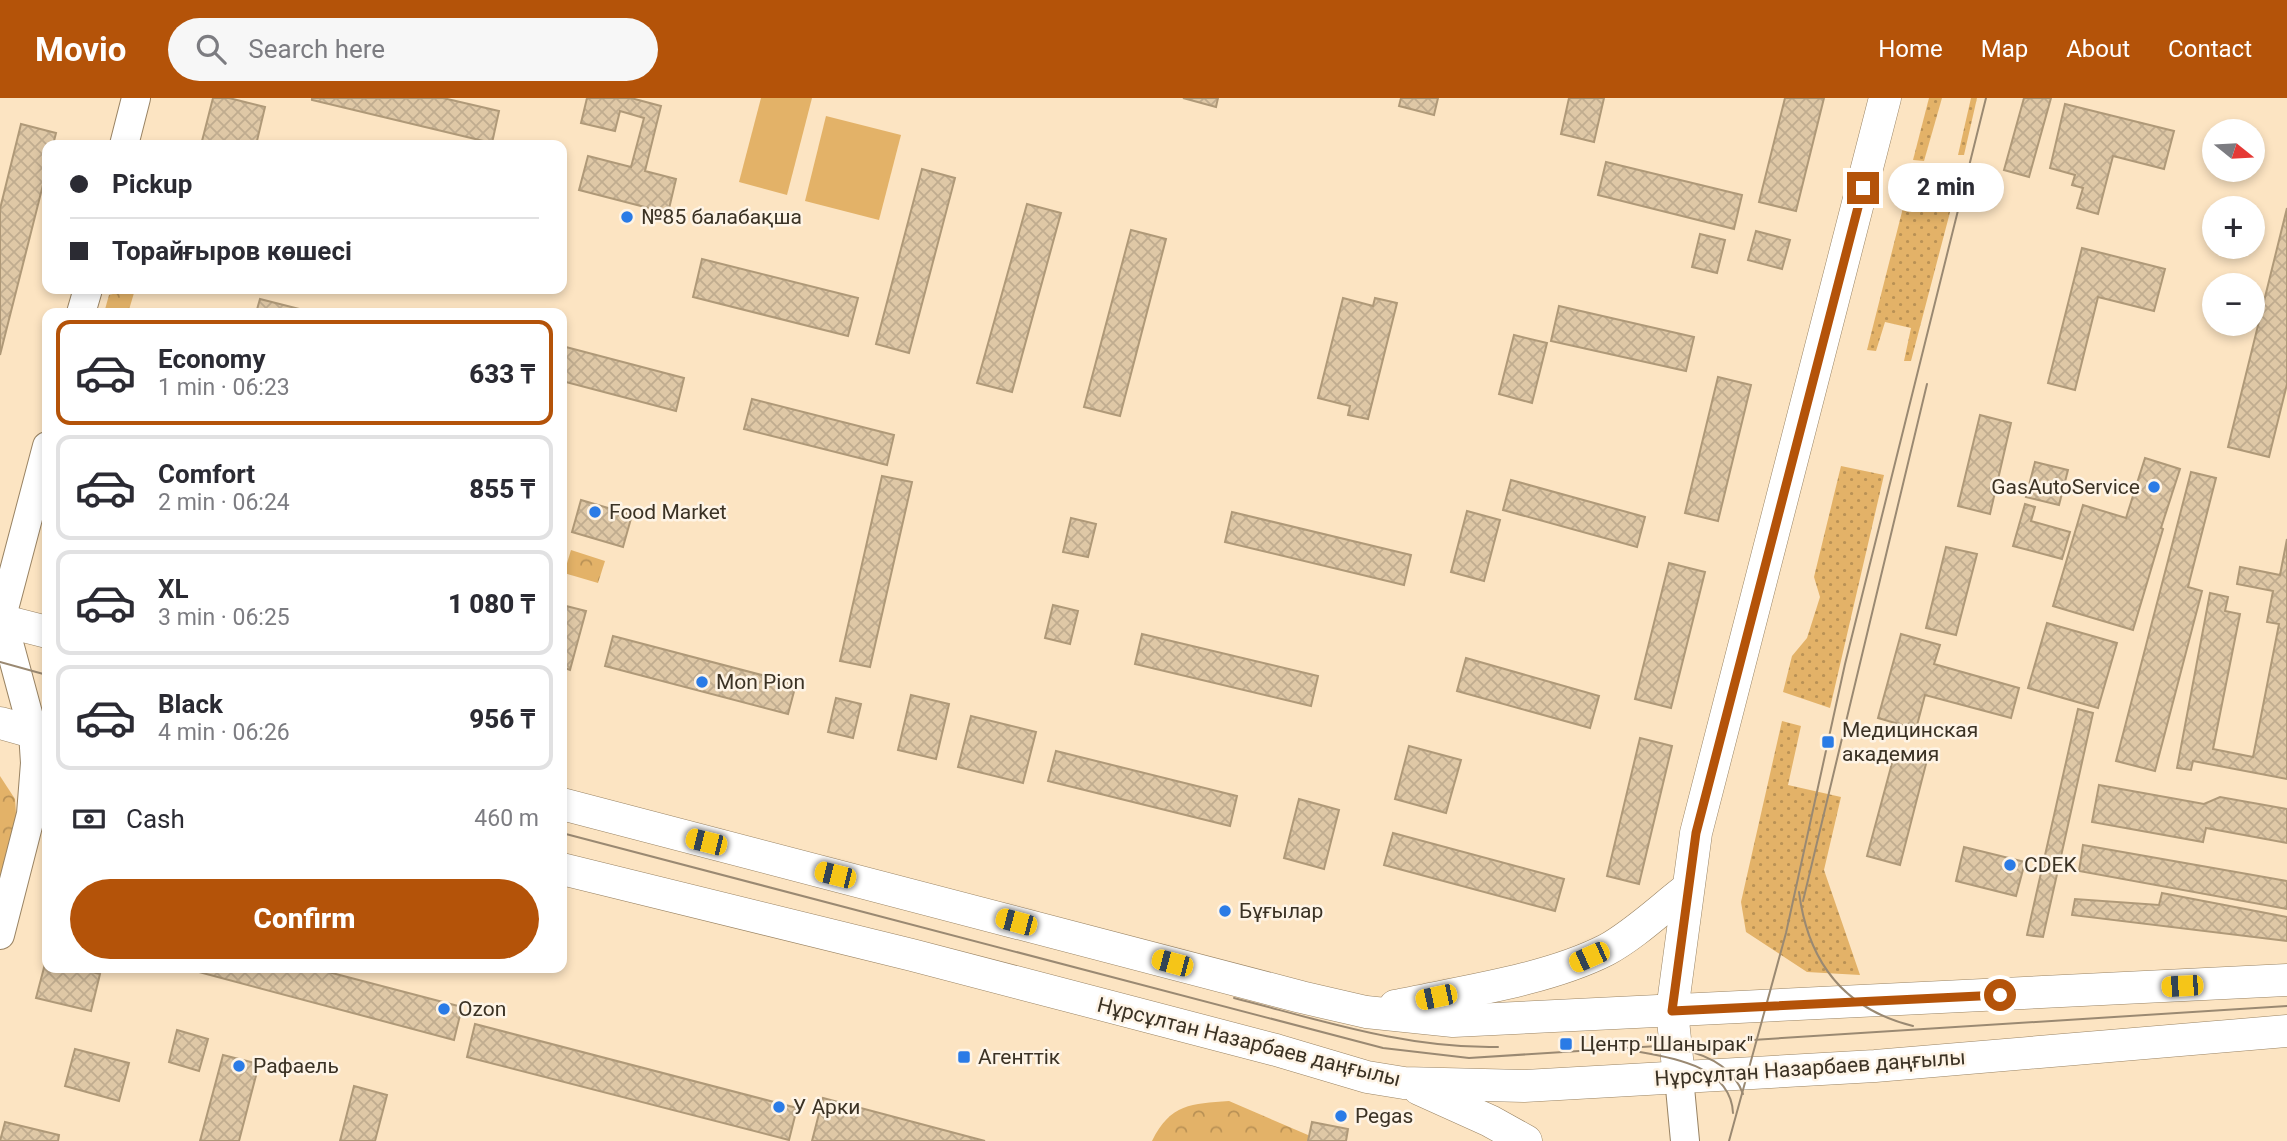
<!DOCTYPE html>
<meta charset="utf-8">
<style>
:root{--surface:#fff;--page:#f7f7f7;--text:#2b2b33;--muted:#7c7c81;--line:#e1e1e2;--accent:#b45309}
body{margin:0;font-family:Roboto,sans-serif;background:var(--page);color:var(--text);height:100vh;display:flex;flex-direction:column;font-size:26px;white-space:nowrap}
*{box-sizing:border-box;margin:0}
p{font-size:23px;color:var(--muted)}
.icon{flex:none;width:38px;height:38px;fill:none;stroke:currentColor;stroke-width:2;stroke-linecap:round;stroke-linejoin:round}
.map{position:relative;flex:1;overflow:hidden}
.side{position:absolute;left:42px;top:210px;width:525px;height:665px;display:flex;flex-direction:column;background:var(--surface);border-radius:14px;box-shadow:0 4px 10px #0003}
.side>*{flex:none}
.top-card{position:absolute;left:42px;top:42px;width:525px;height:154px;border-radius:14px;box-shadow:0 4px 10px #0003;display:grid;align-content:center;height:154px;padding:0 28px;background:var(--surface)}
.needle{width:46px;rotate:108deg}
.fabs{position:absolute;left:2202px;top:21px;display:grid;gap:14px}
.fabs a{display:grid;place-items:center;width:63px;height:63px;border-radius:50%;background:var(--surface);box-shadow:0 4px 10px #0003;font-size:35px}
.end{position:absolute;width:32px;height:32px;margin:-16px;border:9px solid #b45309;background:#fff;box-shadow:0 0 0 4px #fff}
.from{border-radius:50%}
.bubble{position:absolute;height:49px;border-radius:24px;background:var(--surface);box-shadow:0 4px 10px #0003;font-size:23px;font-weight:800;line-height:49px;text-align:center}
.car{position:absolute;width:21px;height:42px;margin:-21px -10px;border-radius:9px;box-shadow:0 0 5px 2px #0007;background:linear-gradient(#f5c518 24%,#345 0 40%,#f5c518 0 76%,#345 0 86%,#f5c518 0)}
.top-card b{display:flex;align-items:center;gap:24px;height:66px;font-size:26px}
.top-card b+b{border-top:2px solid var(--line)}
.top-card i{width:18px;height:18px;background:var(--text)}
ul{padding:12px 0 0;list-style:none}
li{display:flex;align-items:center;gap:21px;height:105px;margin:0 14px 10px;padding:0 14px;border:4px solid var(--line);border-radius:14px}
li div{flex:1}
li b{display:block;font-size:26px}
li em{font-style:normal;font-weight:800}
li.selected{border-color:var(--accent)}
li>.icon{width:63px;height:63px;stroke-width:1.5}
.pay{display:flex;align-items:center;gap:18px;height:77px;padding:0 28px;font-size:26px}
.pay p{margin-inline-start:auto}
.action{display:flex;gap:14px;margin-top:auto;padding:14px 28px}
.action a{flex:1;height:80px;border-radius:42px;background:var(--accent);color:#fff;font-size:28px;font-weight:800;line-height:80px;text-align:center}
header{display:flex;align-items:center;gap:42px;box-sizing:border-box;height:98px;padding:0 35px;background:var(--accent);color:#fff}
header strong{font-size:33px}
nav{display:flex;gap:38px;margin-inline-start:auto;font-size:24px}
.search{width:490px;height:63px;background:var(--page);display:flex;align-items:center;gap:18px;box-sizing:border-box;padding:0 24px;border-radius:38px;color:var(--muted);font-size:26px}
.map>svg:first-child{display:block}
.grass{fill:url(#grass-dots)}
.forest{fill:url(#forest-crowns)}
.pitch{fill:#e3b268}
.building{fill:url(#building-cross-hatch);stroke:#af9978;stroke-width:2}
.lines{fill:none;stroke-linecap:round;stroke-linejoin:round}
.secondary-casing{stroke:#998363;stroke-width:30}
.primary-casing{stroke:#998363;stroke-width:33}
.secondary{stroke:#fff;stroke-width:28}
.primary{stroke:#fff;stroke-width:32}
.tram{stroke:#9a8972;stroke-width:2}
.route{stroke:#b45309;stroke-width:9}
.poi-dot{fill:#2a7be6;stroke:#fef4e6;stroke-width:2.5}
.labels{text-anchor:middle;stroke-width:5;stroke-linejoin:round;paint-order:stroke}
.poi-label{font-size:21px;fill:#3b3224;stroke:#fef4e6;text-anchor:start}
.street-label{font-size:21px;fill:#3b3224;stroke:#fef4e6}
</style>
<header>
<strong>Movio</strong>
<div class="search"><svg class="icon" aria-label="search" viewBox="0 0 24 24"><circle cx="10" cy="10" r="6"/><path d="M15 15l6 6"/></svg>Search here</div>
<nav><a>Home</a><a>Map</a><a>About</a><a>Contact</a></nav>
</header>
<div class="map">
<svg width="2287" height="1043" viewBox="0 0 2287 1043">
<defs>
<pattern id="grass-dots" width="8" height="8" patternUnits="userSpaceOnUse" patternTransform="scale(1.75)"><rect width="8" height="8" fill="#e3b268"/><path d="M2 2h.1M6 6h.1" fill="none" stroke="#b99155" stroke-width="1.8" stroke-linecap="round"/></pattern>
<pattern id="forest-crowns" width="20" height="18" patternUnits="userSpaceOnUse" patternTransform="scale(1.75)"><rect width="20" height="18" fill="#e3b268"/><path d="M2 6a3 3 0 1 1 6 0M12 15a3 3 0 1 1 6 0" fill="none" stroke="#b99155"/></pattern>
<pattern id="building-cross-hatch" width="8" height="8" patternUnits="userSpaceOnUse" patternTransform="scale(1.75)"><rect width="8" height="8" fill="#dfc8a6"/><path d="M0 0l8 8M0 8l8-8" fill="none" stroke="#c0ac8f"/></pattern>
</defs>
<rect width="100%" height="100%" fill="#fce4c2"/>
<g class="grass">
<polygon points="1929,0 1942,0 1924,63 1913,62"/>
<polygon points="1971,0 1977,0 1964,57 1958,57"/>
<polygon points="1908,90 1954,99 1911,263 1904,263 1911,230 1885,224 1876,253 1867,252"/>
<polygon points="1841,368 1884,377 1830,610 1783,594 1792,558 1807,540 1820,499 1814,479"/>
<polygon points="1782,623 1801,628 1788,687 1841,699 1824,772 1860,877 1807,874 1746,834 1741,804"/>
</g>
<g class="forest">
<polygon points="124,193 134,195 128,215 104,215 109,197"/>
<polygon points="571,452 605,463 598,485 564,475"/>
<polygon points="0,678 15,701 17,730 0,797"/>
<path d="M 1229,1003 L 1322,1043 L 1152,1043 C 1171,1005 1191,1006 1229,1003 Z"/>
</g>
<g class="pitch">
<polygon points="761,0 812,0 787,97 739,84"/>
<polygon points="826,18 901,37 879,122 805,103"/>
</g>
<g class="building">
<polygon points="213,0 229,0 265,9 256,47 201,47"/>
<polygon points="312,0 443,0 499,13 492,45 312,2"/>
<polygon points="587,0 631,0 661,8 645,73 676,81 668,115 579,92 588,58 631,69 644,20 620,13 615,33 581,25"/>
<polygon points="1183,0 1218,0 1216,9"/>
<polygon points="1401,0 1438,0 1434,17 1399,8"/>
<polygon points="1569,0 1604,0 1594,44 1561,36"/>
<polygon points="1785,0 1824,0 1796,113 1759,104"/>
<polygon points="2024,0 2051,0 2029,79 2004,72"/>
<polygon points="2065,6 2174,33 2164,71 2113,58 2098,116 2077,110 2083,90 2072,87 2075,77 2050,70"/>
<polygon points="21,26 56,35 53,47 47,47 47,71 0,257 0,111"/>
<polygon points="1606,64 1742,97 1734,131 1598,97"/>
<polygon points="922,71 955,80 909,255 876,246"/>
<polygon points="1027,106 1061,115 1012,294 977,285"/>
<polygon points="2287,110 2287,286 2269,359 2228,349"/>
<polygon points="1131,132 1166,141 1120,318 1084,309"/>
<polygon points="1756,133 1790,142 1782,171 1748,162"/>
<polygon points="1700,136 1725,142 1717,175 1692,169"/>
<polygon points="2082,150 2165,171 2154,213 2098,199 2075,292 2048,285"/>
<polygon points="702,161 858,200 848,238 693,199"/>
<polygon points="1343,200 1373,208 1375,200 1397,205 1368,321 1348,317 1350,308 1318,300"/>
<polygon points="260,201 315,215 256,215"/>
<polygon points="1559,208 1694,239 1686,273 1551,243"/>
<polygon points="1514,237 1547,245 1532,305 1499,296"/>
<polygon points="562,248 684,280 676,313 562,283"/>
<polygon points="1718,279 1751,287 1718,423 1685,415"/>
<polygon points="752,301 894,337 887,367 744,331"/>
<polygon points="1980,317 2011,325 1990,416 1958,408"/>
<polygon points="2145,360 2180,371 2161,430 2163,431 2133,532 2053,508 2083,407 2126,420"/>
<polygon points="2035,364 2068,372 2059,407 2026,399"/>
<polygon points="2191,374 2216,380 2188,489 2202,493 2155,673 2116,663"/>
<polygon points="882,378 912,384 870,569 840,563"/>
<polygon points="1511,382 1645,419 1637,449 1503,412"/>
<polygon points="581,402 632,417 623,449 572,434"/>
<polygon points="2025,406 2035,409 2031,423 2070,434 2062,461 2013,448"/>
<polygon points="1467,413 1500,422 1484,483 1451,474"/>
<polygon points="1232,414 1411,457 1404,487 1225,444"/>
<polygon points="1071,420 1096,426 1088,459 1063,454"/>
<polygon points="2287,441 2287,681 2193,663 2191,672 2177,670 2210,495 2228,499 2225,513 2240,516 2213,651 2253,659 2279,526 2267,524 2273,493 2237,486 2240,469 2280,477"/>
<polygon points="1946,449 1977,456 1956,537 1926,530"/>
<polygon points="1669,465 1705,474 1671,610 1635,601"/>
<polygon points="562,507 586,513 570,572 562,569"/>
<polygon points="1053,507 1078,513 1070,546 1045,540"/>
<polygon points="2047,525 2117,545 2098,610 2028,590"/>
<polygon points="1142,536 1318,578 1311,608 1135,566"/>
<polygon points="1901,536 1940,547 1934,566 2019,590 2011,620 1925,597 1916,631 1878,620"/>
<polygon points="613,538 796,586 788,616 605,568"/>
<polygon points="1466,560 1599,598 1590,630 1457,593"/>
<polygon points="911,597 949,606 936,661 898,652"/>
<polygon points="836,600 861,606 853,640 828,634"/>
<polygon points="2078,611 2093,615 2043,839 2027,837"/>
<polygon points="971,618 1036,634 1023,685 958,669"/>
<polygon points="1640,640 1672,648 1639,786 1607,778"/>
<polygon points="1409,648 1461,662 1446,715 1395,701"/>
<polygon points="1056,653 1237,698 1230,728 1048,683"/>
<polygon points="1895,654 1927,662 1900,767 1867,758"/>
<polygon points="2099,687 2204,706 2220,699 2287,711 2287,745 2206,730 2203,744 2092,724"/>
<polygon points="1299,701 1339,712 1324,771 1284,760"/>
<polygon points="1393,735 1564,781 1555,813 1384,767"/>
<polygon points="2083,747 2287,783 2287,811 2079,773"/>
<polygon points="1964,749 2025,764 2016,798 1956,783"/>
<polygon points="2162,795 2287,819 2287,843 2072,817 2075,801 2159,807"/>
<polygon points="46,862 47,870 76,870 100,876 91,913 36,900"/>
<polygon points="184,870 313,870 462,909 454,942"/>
<polygon points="475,926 797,1010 789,1042 467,959"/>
<polygon points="177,932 208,941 199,973 169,964"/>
<polygon points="75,951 129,965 119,1003 65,988"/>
<polygon points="223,957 259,966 239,1043 200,1043"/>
<polygon points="354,988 387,997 375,1043 340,1043"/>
<polygon points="823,1000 985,1043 812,1043"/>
<polygon points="5,1024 59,1037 58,1043 0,1043"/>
<polygon points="1312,1024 1348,1031 1346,1043 1308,1043"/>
</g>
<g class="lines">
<defs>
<g id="secondary">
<polyline points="124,47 136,0"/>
<polyline points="81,215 88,191"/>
<polyline points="0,526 47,348"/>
<polyline points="0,837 31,716 35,665 33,634 3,523"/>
<polyline points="1679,979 1685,1043"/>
</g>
<g id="primary">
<polyline points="0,522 47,534"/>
<polyline points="0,625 47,638"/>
<polyline points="562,706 1301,899 1366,914 1453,923 2287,882"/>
<polyline points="562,771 912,857 1276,952 1367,979 1404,985 1524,988 1875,968 2287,933"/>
<path d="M 1395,908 C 1461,894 1547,882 1606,852 C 1634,837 1662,810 1687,791"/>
<polyline points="1679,979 1672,913 1696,735 1885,0"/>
<polyline points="1419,991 1490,1023 1526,1043"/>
</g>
</defs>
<use href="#secondary" class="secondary-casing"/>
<use href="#primary" class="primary-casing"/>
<use href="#secondary" class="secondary"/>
<use href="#primary" class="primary"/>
<g class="tram">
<polyline points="0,564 47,577"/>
<polyline points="562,735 1383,950 1469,960 2287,908"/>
<path d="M 1799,794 C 1808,864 1844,911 1913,928"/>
<polyline points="1803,803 1927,286"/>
<path d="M 1234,900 C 1320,922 1407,951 1498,949"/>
<path d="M 1681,951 C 1707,957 1734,970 1743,996"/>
<path d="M 1640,954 C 1676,960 1731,970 1733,1015"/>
<polyline points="1729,1043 1786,835 1845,566 1986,0"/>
</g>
</g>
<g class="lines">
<polyline class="route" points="1863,90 1696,735 1672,913 2000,897"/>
</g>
<g class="poi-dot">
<circle cx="627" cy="119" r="7"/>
<circle cx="2154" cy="389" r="7"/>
<circle cx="595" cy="414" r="7"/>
<circle cx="702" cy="584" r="7"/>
<rect x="1821" y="637" width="14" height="14" rx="3.5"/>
<circle cx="2010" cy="767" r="7"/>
<circle cx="1225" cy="813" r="7"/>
<circle cx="444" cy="911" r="7"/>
<rect x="1559" y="939" width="14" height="14" rx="3.5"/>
<rect x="957" y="952" width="14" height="14" rx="3.5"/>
<circle cx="239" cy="968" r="7"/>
<circle cx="779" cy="1009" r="7"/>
<circle cx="1341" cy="1018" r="7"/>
</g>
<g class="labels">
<g class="poi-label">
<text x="641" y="126">№85 балабақша</text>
<text x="2140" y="396" text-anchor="end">GasAutoService</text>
<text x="609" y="421">Food Market</text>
<text x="716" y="591">Mon Pion</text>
<text x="1842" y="639">Медицинская<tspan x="1842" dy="24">академия</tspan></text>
<text x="2024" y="774">CDEK</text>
<text x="1239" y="820">Бұғылар</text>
<text x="458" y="918">Ozon</text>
<text x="1580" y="953">Центр "Шанырак"</text>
<text x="978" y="966">Агенттік</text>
<text x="253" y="975">Рафаель</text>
<text x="793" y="1016">У Арки</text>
<text x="1355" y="1025">Pegas</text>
</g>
<g class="street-label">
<text transform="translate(1249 944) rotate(14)" y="7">Нұрсұлтан Назарбаев даңғылы</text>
<text transform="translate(1810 970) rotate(-4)" y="7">Нұрсұлтан Назарбаев даңғылы</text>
</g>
</g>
</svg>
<div class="fabs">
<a><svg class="needle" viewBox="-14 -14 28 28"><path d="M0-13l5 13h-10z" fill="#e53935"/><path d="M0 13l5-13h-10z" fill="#7c7c81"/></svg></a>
<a>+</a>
<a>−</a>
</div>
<i class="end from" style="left:2000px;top:897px"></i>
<i class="end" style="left:1863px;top:90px"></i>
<div class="bubble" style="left:1888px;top:65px;width:116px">2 min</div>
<i class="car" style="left:706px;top:744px;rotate:284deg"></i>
<i class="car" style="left:835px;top:777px;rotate:284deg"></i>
<i class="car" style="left:1016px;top:824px;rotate:285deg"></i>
<i class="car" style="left:1589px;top:859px;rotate:246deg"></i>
<i class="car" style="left:1172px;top:865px;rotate:285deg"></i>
<i class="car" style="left:2182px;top:888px;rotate:267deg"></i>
<i class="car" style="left:1436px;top:899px;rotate:258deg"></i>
<div class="top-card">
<b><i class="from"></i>Pickup</b>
<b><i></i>Торайғыров көшесі</b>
</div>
<section class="side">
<ul>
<li class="selected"><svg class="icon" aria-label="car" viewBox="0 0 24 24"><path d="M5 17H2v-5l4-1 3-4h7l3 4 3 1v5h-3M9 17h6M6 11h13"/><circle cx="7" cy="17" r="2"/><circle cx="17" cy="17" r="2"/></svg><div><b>Economy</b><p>1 min · 06:23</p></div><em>633 ₸</em></li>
<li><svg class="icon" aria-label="car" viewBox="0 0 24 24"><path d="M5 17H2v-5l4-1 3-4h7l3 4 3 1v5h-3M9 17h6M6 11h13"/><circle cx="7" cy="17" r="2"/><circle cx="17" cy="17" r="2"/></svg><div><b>Comfort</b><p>2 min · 06:24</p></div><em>855 ₸</em></li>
<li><svg class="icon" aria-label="car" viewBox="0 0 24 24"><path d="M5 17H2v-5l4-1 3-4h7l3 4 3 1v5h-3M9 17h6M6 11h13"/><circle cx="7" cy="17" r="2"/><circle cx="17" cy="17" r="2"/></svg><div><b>XL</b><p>3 min · 06:25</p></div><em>1 080 ₸</em></li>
<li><svg class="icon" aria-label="car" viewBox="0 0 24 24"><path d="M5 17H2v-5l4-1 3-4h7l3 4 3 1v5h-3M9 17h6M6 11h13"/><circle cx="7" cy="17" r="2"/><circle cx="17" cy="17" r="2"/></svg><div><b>Black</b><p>4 min · 06:26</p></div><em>956 ₸</em></li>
</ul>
<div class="pay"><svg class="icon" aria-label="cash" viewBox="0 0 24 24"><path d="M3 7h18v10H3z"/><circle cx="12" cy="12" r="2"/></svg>Cash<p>460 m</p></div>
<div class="action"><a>Confirm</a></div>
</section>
</div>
